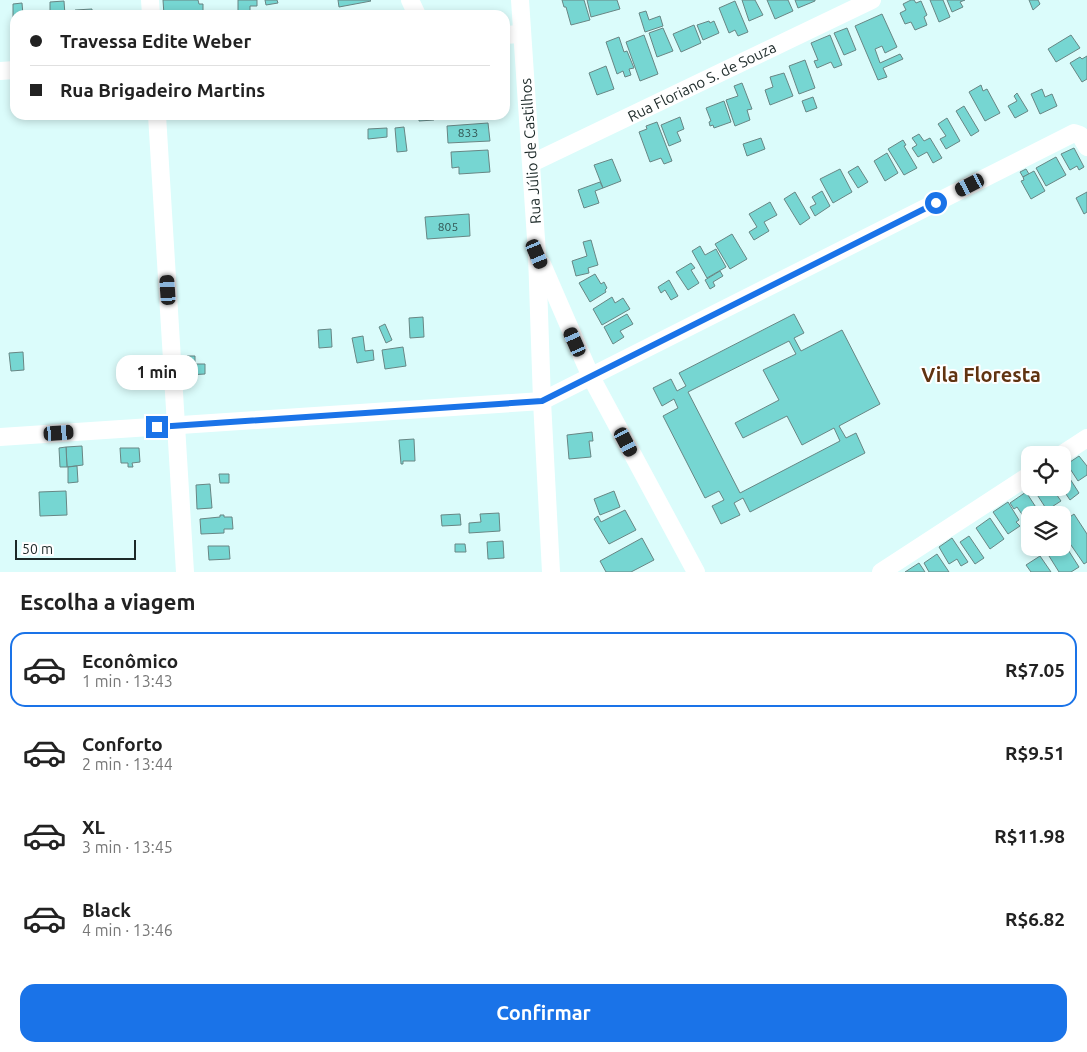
<!DOCTYPE html>
<html lang="pt">
<meta charset="utf-8">
<style>
:root{--surface:#fff;--page:#f6f6f6;--text:#222;--muted:#767676;--line:#e0e0e0;--accent:#1a73e8}
body{margin:0;font-family:Ubuntu,sans-serif;background:var(--page);color:var(--text);height:100vh;display:flex;flex-direction:column;font-size:19px;white-space:nowrap}
*{box-sizing:border-box;margin:0}
p{font-size:16px;color:var(--muted)}
.icon{flex:none;width:28px;height:28px;fill:none;stroke:currentColor;stroke-width:2;stroke-linecap:round;stroke-linejoin:round}
.map{position:relative;height:572px;overflow:hidden}
.panel{display:flex;flex-direction:column;background:var(--surface);flex:1}
.panel>*{flex:none}
.guide{position:absolute;left:10px;top:10px;width:500px;height:110px;border-radius:15px;box-shadow:0 2px 8px #0003;display:grid;align-content:center;height:110px;padding:0 20px;background:var(--surface)}
.tools{position:absolute;left:1021px;top:446px;display:grid;gap:10px}
.tools a{display:grid;place-items:center;width:50px;height:50px;border-radius:10px;background:var(--surface);box-shadow:0 2px 8px #0003;font-size:25px}
.scale{position:absolute;left:15px;bottom:12px;width:121px;box-sizing:border-box;padding-left:5px;border:2px solid #1c2928;border-top:0;font-size:14px;line-height:18px;white-space:nowrap;color:#1c2928;-webkit-text-stroke:4px #fff;paint-order:stroke}
.end{position:absolute;width:22px;height:22px;margin:-11px;border:6px solid #1a73e8;background:#fff;box-shadow:0 0 0 2px #fff}
.from{border-radius:50%}
.bubble{position:absolute;height:35px;border-radius:15px;background:var(--surface);box-shadow:0 2px 8px #0003;font-size:16px;font-weight:700;line-height:35px;text-align:center}
.car{position:absolute;width:15px;height:30px;margin:-15px -8px;border-radius:6px;box-shadow:0 0 4px 1px #0007;background:linear-gradient(#222 24%,#8ab4d8 0 40%,#222 0 76%,#8ab4d8 0 86%,#222 0)}
.guide b{display:flex;align-items:center;gap:18px;height:48px;font-size:19px}
.guide b+b{border-top:1px solid var(--line)}
.guide i{width:12px;height:12px;background:var(--text)}
ul{padding:0;list-style:none}
li{display:flex;align-items:center;gap:15px;height:75px;margin:0 10px 8px;padding:0 10px;border:2px solid transparent;border-radius:15px}
li div{flex:1}
li b{display:block;font-size:19px}
li em{font-style:normal;font-weight:700}
li.current{border-color:var(--accent)}
li>.icon{width:45px;height:45px;stroke-width:1.5}
h2{padding:0 20px;font-size:22px;line-height:60px}
.button{display:flex;gap:10px;margin-top:auto;padding:10px 20px}
.button a{flex:1;height:58px;border-radius:15px;background:var(--accent);color:#fff;font-size:20px;font-weight:700;line-height:58px;text-align:center}
.map>svg:first-child{display:block}
.building{fill:#76d6d2;stroke:#688684;fill-rule:evenodd}
.lines{fill:none;stroke-linecap:round;stroke-linejoin:round}
.minor{stroke:#fff;stroke-width:18}
.route{stroke:#1a73e8;stroke-width:6}
.labels{text-anchor:middle;stroke-width:4;stroke-linejoin:round;paint-order:stroke}
.number-label{font-size:12px;fill:#325452}
.street-label{font-size:15px;fill:#1c2928;stroke:#fff}
.district-label{font-size:20px;font-weight:bold;fill:#603310;stroke:#fff}
</style>
<div class="map">
<svg width="1087" height="572" viewBox="0 0 1087 572">
<rect width="100%" height="100%" fill="#dbfcfb"/>
<g class="building">
<polygon points="163,0 198,0 199,4 203,4 203,15 164,15"/>
<polygon points="238,0 257,0 257,6 250,6 250,11 238,12"/>
<polygon points="265,0 277,0 278,3 266,5"/>
<polygon points="338,0 370,0 371,1 339,7"/>
<polygon points="562,0 584,0 590,20 571,25 566,7 564,7"/>
<polygon points="587,0 617,0 620,9 591,17"/>
<polygon points="742,0 755,0 763,15 749,21"/>
<polygon points="767,0 788,0 793,11 775,19"/>
<polygon points="795,0 815,0 815,1 798,8"/>
<polygon points="911,0 914,0 916,3 921,1 927,15 924,17 927,25 915,30 911,22 905,24 900,13 906,10 903,4"/>
<polygon points="930,0 943,0 950,17 939,22"/>
<polygon points="947,0 965,0 960,2 963,7 952,12"/>
<polygon points="1029,0 1038,0 1040,4 1033,10"/>
<polygon points="64,1 65,15 50,15 50,2"/>
<polygon points="735,1 748,32 738,36 735,30 729,33 719,8"/>
<polygon points="22,3 23,15 15,15 15,19 13,19 13,4"/>
<polygon points="92,9 92,15 75,15 75,10"/>
<polygon points="646,11 649,20 660,16 663,26 645,32 639,13"/>
<polygon points="882,14 897,47 885,53 882,46 875,49 880,63 900,54 903,59 883,68 887,77 878,80 855,26"/>
<polygon points="709,21 710,23 714,21 719,33 703,40 697,25"/>
<polygon points="694,25 701,43 681,52 673,34"/>
<polygon points="663,28 673,51 657,57 649,33"/>
<polygon points="847,28 856,50 844,55 834,33"/>
<polygon points="644,35 658,74 640,81 626,42"/>
<polygon points="830,35 842,65 834,68 831,62 817,68 814,61 818,60 811,43"/>
<polygon points="1071,35 1080,48 1056,62 1048,49"/>
<polygon points="619,37 624,52 627,51 634,68 629,69 631,75 625,77 623,71 617,74 606,42"/>
<polygon points="1087,56 1087,79 1082,82 1070,63 1080,57 1082,59"/>
<polygon points="805,60 815,88 799,94 789,66"/>
<polygon points="606,66 614,89 597,95 589,73"/>
<polygon points="784,73 793,96 770,105 765,90 773,87 770,77"/>
<polygon points="742,83 752,109 747,110 750,120 735,126 726,100 738,96 734,86"/>
<polygon points="981,85 983,91 987,89 1000,113 985,121 969,92"/>
<polygon points="1042,89 1045,97 1052,94 1057,106 1040,114 1031,94"/>
<polygon points="1017,93 1028,111 1015,118 1008,106 1017,101 1014,96"/>
<polygon points="813,97 817,108 806,112 802,101"/>
<polygon points="724,101 731,122 714,128 713,125 710,126 709,122 711,121 706,108"/>
<polygon points="964,106 979,131 971,136 956,111"/>
<polygon points="339,115 358,115 358,118 339,119"/>
<polygon points="419,115 434,115 434,120 419,121"/>
<polygon points="680,117 684,129 677,132 681,141 669,146 661,125"/>
<polygon points="947,118 960,141 946,149 940,139 946,136 938,124"/>
<polygon points="657,122 672,161 664,164 661,158 650,162 639,132 647,129 646,126"/>
<polygon points="488,123 490,141 448,143 447,126"/>
<polygon points="404,127 407,151 397,152 395,128"/>
<polygon points="387,128 387,137 368,139 368,129"/>
<polygon points="919,134 924,141 930,138 942,158 933,163 927,152 918,157 912,148 917,145 912,138"/>
<polygon points="761,138 765,149 747,156 743,144"/>
<polygon points="903,140 906,145 904,146 917,168 904,175 888,149"/>
<polygon points="1074,148 1084,167 1079,170 1077,166 1070,170 1061,154"/>
<polygon points="488,150 490,172 459,174 459,167 452,168 451,152"/>
<polygon points="887,153 898,173 885,181 874,161"/>
<polygon points="1056,157 1066,175 1046,186 1036,168"/>
<polygon points="612,159 621,181 603,188 594,165"/>
<polygon points="858,166 868,182 858,188 848,172"/>
<polygon points="840,169 852,192 833,203 820,179"/>
<polygon points="1026,169 1029,174 1023,177 1020,172"/>
<polygon points="1034,171 1045,191 1031,199 1021,181 1024,180 1023,177"/>
<polygon points="600,182 603,188 595,191 599,203 584,208 578,190"/>
<polygon points="822,191 830,206 815,216 810,207 816,204 812,197"/>
<polygon points="795,192 810,218 800,225 784,199"/>
<polygon points="1087,192 1087,212 1084,214 1076,198"/>
<polygon points="770,202 777,215 764,222 769,231 754,240 749,232 757,227 749,214"/>
<polygon points="469,214 470,236 427,239 425,217"/>
<polygon points="732,234 747,259 730,269 715,244"/>
<polygon points="591,240 598,265 588,268 589,273 576,276 572,261 587,256 583,242"/>
<polygon points="700,246 705,255 716,249 726,267 707,278 692,251"/>
<polygon points="691,263 695,268 691,270 699,283 688,290 676,272"/>
<polygon points="720,271 723,276 713,282 715,286 710,289 705,280"/>
<polygon points="595,274 601,284 604,282 607,288 605,290 606,292 590,302 579,283"/>
<polygon points="669,280 678,296 671,300 665,290 661,293 658,287"/>
<polygon points="612,297 615,303 623,298 630,309 602,325 593,309"/>
<polygon points="627,314 633,324 620,331 624,337 613,344 604,327"/>
<path d="M 794,314 L 804,333 L 794,338 L 801,351 L 842,330 L 880,404 L 839,426 L 846,438 L 856,433 L 865,453 L 750,512 L 743,498 L 734,503 L 740,515 L 721,524 L 712,506 L 724,500 L 719,491 L 705,498 L 663,416 L 678,408 L 674,399 L 662,406 L 653,388 L 671,379 L 677,391 L 686,386 L 679,373 ZM 789,341 L 796,354 L 763,370 L 779,400 L 735,423 L 743,438 L 787,416 L 802,445 L 834,428 L 840,441 L 740,493 L 688,392 Z"/>
<polygon points="423,317 424,337 410,338 409,318"/>
<polygon points="385,324 392,340 386,343 379,327"/>
<polygon points="331,329 332,347 319,348 318,330"/>
<polygon points="363,336 365,351 373,350 374,360 357,363 352,338"/>
<polygon points="403,347 406,366 385,369 382,350"/>
<polygon points="23,352 24,370 11,371 9,353"/>
<polygon points="187,356 195,356 195,364 205,364 205,374 188,375"/>
<polygon points="592,432 593,441 589,441 591,457 569,459 567,435"/>
<polygon points="414,439 415,461 403,461 403,464 401,464 399,440"/>
<polygon points="82,446 83,465 67,467 66,447"/>
<polygon points="66,447 67,467 60,467 59,448"/>
<polygon points="120,448 139,448 140,462 132,463 133,467 128,467 128,463 121,463"/>
<polygon points="1079,456 1087,466 1087,475 1078,481 1067,464"/>
<polygon points="77,466 78,482 68,483 68,467"/>
<polygon points="1065,471 1079,493 1070,500 1062,488 1057,491 1054,488 1062,488 1062,472"/>
<polygon points="219,474 229,474 229,483 220,483"/>
<polygon points="210,484 212,508 197,509 196,485"/>
<polygon points="1044,488 1052,488 1061,501 1047,510 1036,493"/>
<polygon points="66,491 67,515 40,516 39,492"/>
<polygon points="614,491 620,507 600,515 594,499"/>
<polygon points="1026,492 1041,515 1030,515 1030,526 1017,507 1014,509 1010,503"/>
<polygon points="1008,502 1019,520 1016,522 1020,526 1008,534 993,512"/>
<polygon points="625,510 636,530 609,544 594,519 598,516 601,522"/>
<polygon points="499,513 500,531 469,533 469,523 481,522 480,514"/>
<polygon points="460,514 461,525 442,526 441,515"/>
<polygon points="1074,514 1087,534 1087,562 1084,564 1062,532 1062,528 1070,523 1067,519"/>
<polygon points="220,515 224,515 224,517 232,517 233,529 224,529 224,533 201,534 200,519 220,517"/>
<polygon points="990,518 1004,539 990,549 976,528"/>
<polygon points="969,536 984,558 975,564 960,542"/>
<polygon points="642,538 654,560 631,572 606,572 600,561"/>
<polygon points="952,538 968,562 961,566 957,559 949,564 939,547"/>
<polygon points="503,541 504,558 488,559 487,542"/>
<polygon points="455,544 465,544 466,552 455,552"/>
<polygon points="1065,545 1079,567 1071,572 1059,572 1049,556"/>
<polygon points="208,546 229,546 230,559 209,560"/>
<polygon points="937,554 949,572 929,572 924,563"/>
<polygon points="1040,556 1051,572 1031,572 1026,565"/>
<polygon points="919,563 925,572 905,572"/>
</g>
<g class="lines">
<g class="minor">
<polyline points="150,0 151,15"/>
<polyline points="410,0 417,15"/>
<polyline points="520,0 537,254 542,401 551,572"/>
<polyline points="505,35 522,34"/>
<polyline points="0,71 15,70"/>
<polyline points="157,115 185,572"/>
<polyline points="532,163 872,0"/>
<polyline points="542,264 591,377 696,572"/>
<polyline points="0,437 542,401 1074,133 1080,135 1087,147"/>
<polyline points="1061,455 1087,438"/>
<polyline points="881,572 1030,475"/>
</g>
</g>
<g class="lines">
<polyline class="route" points="157,427 542,401 936,203"/>
</g>
<g class="labels">
<g class="number-label">
<text x="468" y="137">833</text>
<text x="448" y="231">805</text>
</g>
<g class="street-label">
<text transform="translate(702 82) rotate(-26)" y="5">Rua Floriano S. de Souza</text>
<text transform="translate(531 151) rotate(-94)" y="5">Rua Júlio de Castilhos</text>
</g>
<g class="district-label">
<text x="981" y="382">Vila Floresta</text>
</g>
</g>
</svg>
<div class="tools">
<a><svg class="icon" aria-label="locate" viewBox="0 0 24 24"><circle cx="12" cy="12" r="6"/><path d="M12 2v4M12 18v4M2 12h4M18 12h4"/></svg></a>
<a><svg class="icon" aria-label="layers" viewBox="0 0 24 24"><path d="M12 4l9 5-9 5-9-5zM3 14l9 5 9-5"/></svg></a>
</div>
<div class="scale">50 m</div>
<i class="end from" style="left:936px;top:203px"></i>
<i class="end" style="left:157px;top:427px"></i>
<div class="bubble" style="left:116px;top:355px;width:82px">1 min</div>
<i class="car" style="left:970px;top:185px;rotate:243deg"></i>
<i class="car" style="left:537px;top:254px;rotate:157deg"></i>
<i class="car" style="left:168px;top:290px;rotate:356deg"></i>
<i class="car" style="left:575px;top:342px;rotate:336deg"></i>
<i class="car" style="left:59px;top:433px;rotate:86deg"></i>
<i class="car" style="left:626px;top:442px;rotate:152deg"></i>
<div class="guide">
<b><i class="from"></i>Travessa Edite Weber</b>
<b><i></i>Rua Brigadeiro Martins</b>
</div>
</div>
<section class="panel">
<h2>Escolha a viagem</h2>
<ul>
<li class="current"><svg class="icon" aria-label="car" viewBox="0 0 24 24"><path d="M5 17H2v-5l4-1 3-4h7l3 4 3 1v5h-3M9 17h6M6 11h13"/><circle cx="7" cy="17" r="2"/><circle cx="17" cy="17" r="2"/></svg><div><b>Econômico</b><p>1 min · 13:43</p></div><em>R$7.05</em></li>
<li><svg class="icon" aria-label="car" viewBox="0 0 24 24"><path d="M5 17H2v-5l4-1 3-4h7l3 4 3 1v5h-3M9 17h6M6 11h13"/><circle cx="7" cy="17" r="2"/><circle cx="17" cy="17" r="2"/></svg><div><b>Conforto</b><p>2 min · 13:44</p></div><em>R$9.51</em></li>
<li><svg class="icon" aria-label="car" viewBox="0 0 24 24"><path d="M5 17H2v-5l4-1 3-4h7l3 4 3 1v5h-3M9 17h6M6 11h13"/><circle cx="7" cy="17" r="2"/><circle cx="17" cy="17" r="2"/></svg><div><b>XL</b><p>3 min · 13:45</p></div><em>R$11.98</em></li>
<li><svg class="icon" aria-label="car" viewBox="0 0 24 24"><path d="M5 17H2v-5l4-1 3-4h7l3 4 3 1v5h-3M9 17h6M6 11h13"/><circle cx="7" cy="17" r="2"/><circle cx="17" cy="17" r="2"/></svg><div><b>Black</b><p>4 min · 13:46</p></div><em>R$6.82</em></li>
</ul>
<div class="button"><a>Confirmar</a></div>
</section>
